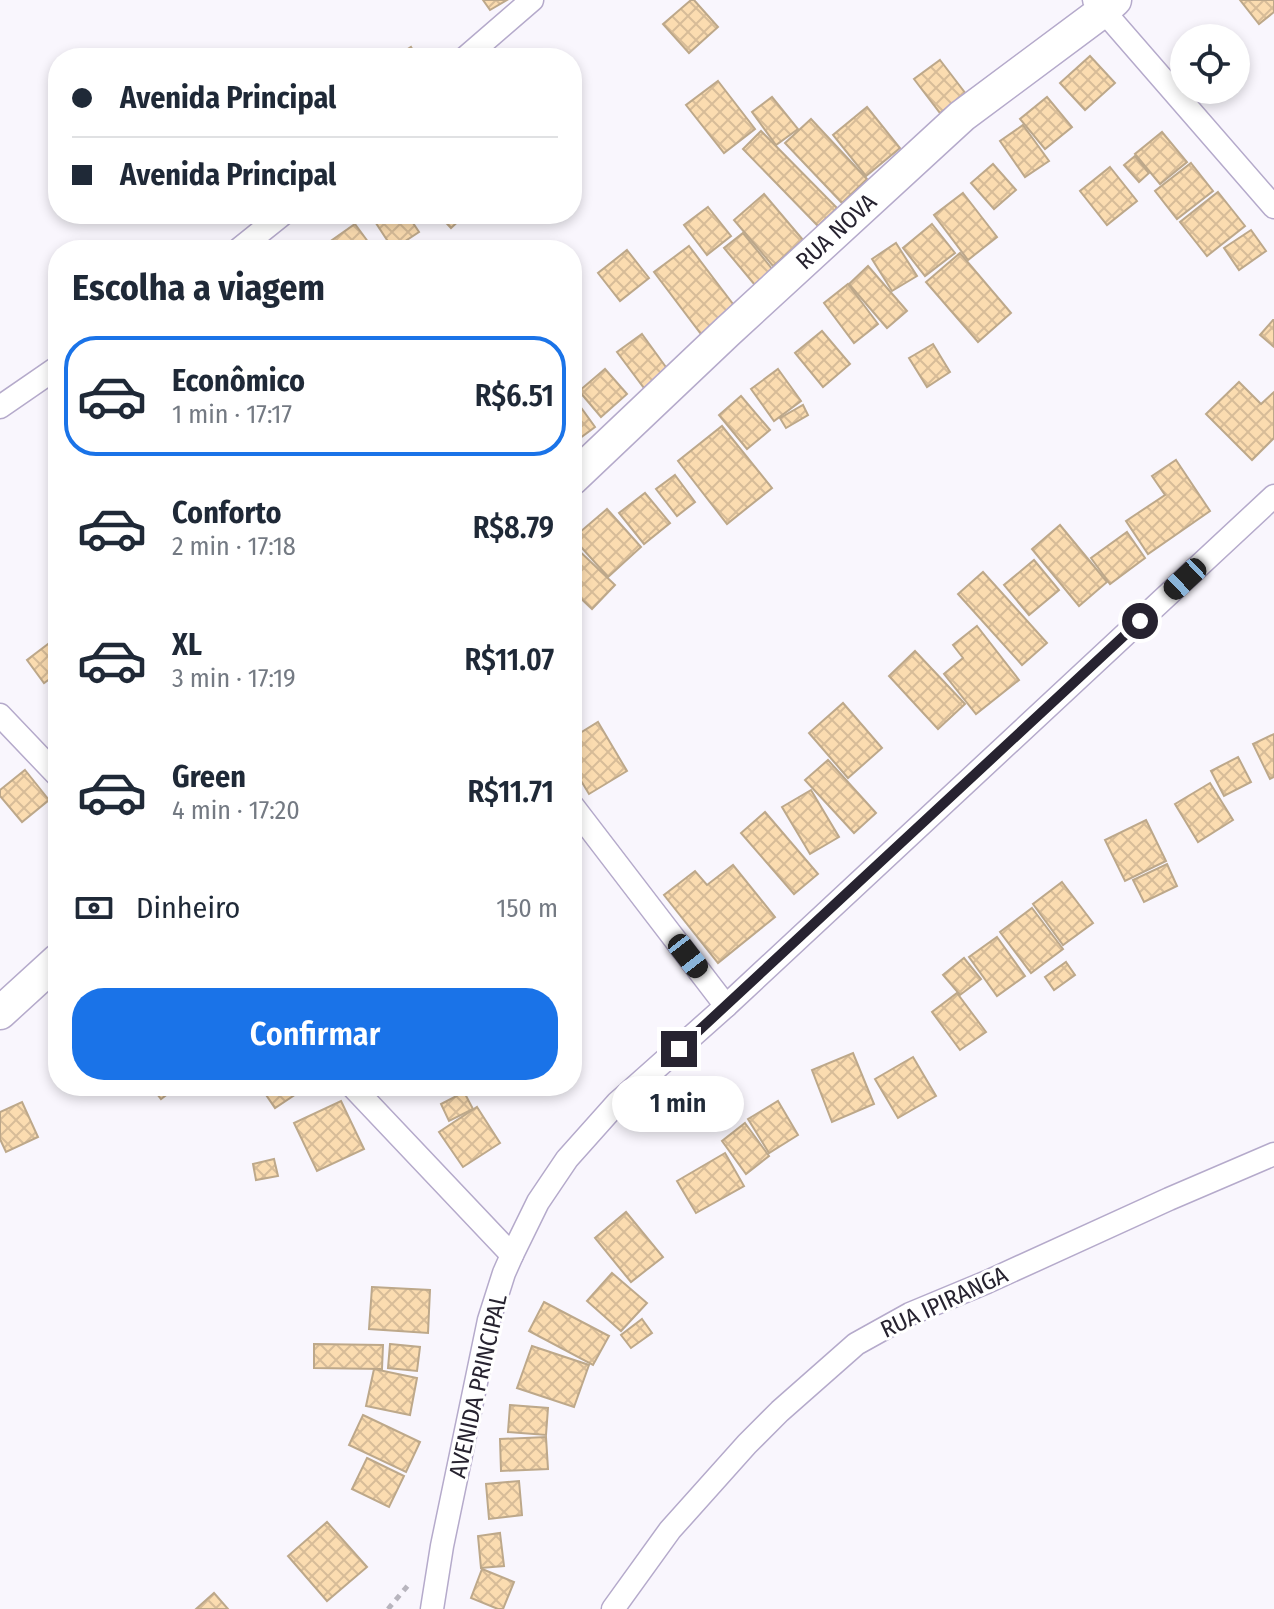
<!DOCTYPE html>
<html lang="pt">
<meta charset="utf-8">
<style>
:root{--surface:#fff;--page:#f2f2f3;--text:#1f2937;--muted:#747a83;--line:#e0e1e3;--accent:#1a73e8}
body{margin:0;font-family:"Fira Sans Condensed",sans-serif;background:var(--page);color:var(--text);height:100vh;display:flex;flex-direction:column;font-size:30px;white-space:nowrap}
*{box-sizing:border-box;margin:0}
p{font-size:26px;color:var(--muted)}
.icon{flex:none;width:44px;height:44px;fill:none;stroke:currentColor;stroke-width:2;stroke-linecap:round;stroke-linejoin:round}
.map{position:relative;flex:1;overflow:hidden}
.drawer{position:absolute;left:48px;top:240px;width:534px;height:856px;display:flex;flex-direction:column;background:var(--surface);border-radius:32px;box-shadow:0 4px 12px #0003}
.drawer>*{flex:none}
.hud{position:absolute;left:48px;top:48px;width:534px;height:176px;border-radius:32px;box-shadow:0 4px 12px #0003;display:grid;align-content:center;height:176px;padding:0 24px;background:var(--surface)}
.fabs{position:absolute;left:1170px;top:24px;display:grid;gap:16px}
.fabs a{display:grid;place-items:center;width:80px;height:80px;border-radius:50%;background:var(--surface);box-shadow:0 4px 12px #0003;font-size:40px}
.end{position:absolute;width:36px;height:36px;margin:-18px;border:10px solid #272330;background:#fff;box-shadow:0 0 0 4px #fff}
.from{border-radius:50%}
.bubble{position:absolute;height:56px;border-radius:28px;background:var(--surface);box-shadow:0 4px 12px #0003;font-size:26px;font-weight:600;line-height:56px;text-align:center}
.car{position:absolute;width:24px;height:48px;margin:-24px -12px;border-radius:10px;box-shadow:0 0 6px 2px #0007;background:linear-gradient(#222 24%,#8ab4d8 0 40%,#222 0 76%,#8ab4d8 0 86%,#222 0)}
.hud b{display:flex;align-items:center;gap:28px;height:76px;font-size:30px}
.hud b+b{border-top:2px solid var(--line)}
.hud i{width:20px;height:20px;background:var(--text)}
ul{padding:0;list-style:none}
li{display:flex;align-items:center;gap:24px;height:120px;margin:0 16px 12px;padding:0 8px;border:4px solid transparent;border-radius:32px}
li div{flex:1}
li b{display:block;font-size:30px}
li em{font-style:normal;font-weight:600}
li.selected{border-color:var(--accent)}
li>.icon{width:72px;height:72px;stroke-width:1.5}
h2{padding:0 24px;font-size:36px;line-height:96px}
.pay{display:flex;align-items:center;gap:20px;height:88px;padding:0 24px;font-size:30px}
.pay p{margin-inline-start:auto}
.button{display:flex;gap:16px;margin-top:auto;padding:16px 24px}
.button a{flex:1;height:92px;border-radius:32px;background:var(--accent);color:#fff;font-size:32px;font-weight:600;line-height:92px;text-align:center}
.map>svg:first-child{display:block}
.building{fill:url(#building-cross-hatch);stroke:#bda88a;stroke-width:2}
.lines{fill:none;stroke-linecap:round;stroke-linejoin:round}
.street-casing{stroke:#b5aacb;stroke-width:25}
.secondary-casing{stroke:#b5aacb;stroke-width:35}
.path{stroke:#b8b5be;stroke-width:5;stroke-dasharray:6 6;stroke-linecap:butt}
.street{stroke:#fff;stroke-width:22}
.secondary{stroke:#fff;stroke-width:32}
.route{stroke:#272330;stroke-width:10}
.labels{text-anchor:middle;stroke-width:6;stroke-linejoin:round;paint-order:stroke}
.street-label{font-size:24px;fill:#272330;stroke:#fff}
</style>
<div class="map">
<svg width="1274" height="1609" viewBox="0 0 1274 1609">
<defs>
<pattern id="building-cross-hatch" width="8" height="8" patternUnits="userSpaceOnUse" patternTransform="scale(2)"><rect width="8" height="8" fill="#fbdcb0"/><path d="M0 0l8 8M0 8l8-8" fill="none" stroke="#d7bc98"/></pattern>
</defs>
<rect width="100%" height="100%" fill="#f9f6fd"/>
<g class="building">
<polygon points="483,0 507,0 490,10"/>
<polygon points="691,0 694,0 718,27 689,53 663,24"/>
<polygon points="1240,0 1274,0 1274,12 1259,24"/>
<polygon points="411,47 418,58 394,58"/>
<polygon points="1090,56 1115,83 1085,110 1060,83"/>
<polygon points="940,60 966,94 940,113 914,79"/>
<polygon points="718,81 755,129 724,153 686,105"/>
<polygon points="772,97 798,129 776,145 752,112"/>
<polygon points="1047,97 1072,127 1045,149 1020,119"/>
<polygon points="867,107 900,148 866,176 833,135"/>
<polygon points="811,119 867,179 842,203 785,143"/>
<polygon points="1023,125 1049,161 1025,177 1000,141"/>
<polygon points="761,131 837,208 818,226 743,149"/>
<polygon points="1162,132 1187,162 1160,184 1135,154"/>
<polygon points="1135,156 1149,173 1139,182 1124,165"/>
<polygon points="1191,163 1213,191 1177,219 1155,191"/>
<polygon points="993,164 1016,190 994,209 971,183"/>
<polygon points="1110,167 1137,201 1107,225 1080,191"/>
<polygon points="1218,192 1245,226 1207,256 1180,222"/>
<polygon points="963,193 997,237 968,260 934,215"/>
<polygon points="764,194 803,240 773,266 734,220"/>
<polygon points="708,207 731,236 707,255 684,225"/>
<polygon points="370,214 407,214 419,232 393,249"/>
<polygon points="438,214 466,214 451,228"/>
<polygon points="355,224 374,250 328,250 325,245"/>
<polygon points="932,224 955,253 925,276 903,248"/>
<polygon points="1251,230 1266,251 1239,270 1224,248"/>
<polygon points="743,233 773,270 755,285 724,248"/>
<polygon points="896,243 917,276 892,291 872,259"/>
<polygon points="689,246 736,308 701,334 654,272"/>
<polygon points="627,250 649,278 620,301 598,273"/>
<polygon points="960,253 1011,313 978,342 926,282"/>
<polygon points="868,266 907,311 887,328 849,284"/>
<polygon points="848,284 878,324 854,343 824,303"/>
<polygon points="1273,320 1274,320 1274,347 1260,335"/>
<polygon points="822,331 850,364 823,387 795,353"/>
<polygon points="642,334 668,370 644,388 617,352"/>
<polygon points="933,344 950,372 927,387 909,358"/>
<polygon points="605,369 627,394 601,417 579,391"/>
<polygon points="778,369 801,401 774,421 751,389"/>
<polygon points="1239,382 1261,404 1274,392 1274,438 1252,460 1206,414"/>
<polygon points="572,395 595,427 572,444"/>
<polygon points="741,396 770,430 747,449 719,415"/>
<polygon points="803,405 808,415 786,428 780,418"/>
<polygon points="722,426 772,488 727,524 678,461"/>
<polygon points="1176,460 1210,511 1148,554 1126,521 1165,495 1152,476"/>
<polygon points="675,475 695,502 677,516 656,489"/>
<polygon points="645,493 670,523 644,544 619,513"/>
<polygon points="607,509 641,547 608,577 573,538"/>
<polygon points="1060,525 1107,582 1079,606 1032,549"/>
<polygon points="1127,532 1145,558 1110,584 1091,558"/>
<polygon points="572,544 615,585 592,609 572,590"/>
<polygon points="1034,560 1059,590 1029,615 1004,585"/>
<polygon points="983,572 1047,643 1022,665 958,594"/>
<polygon points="977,626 1019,680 976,714 944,674 963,658 953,645"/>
<polygon points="56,638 58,641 58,673 44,683 27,660"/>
<polygon points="915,651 965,704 938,729 889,676"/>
<polygon points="843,703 882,748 848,778 809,733"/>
<polygon points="598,722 627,771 589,794 572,766 572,738"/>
<polygon points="1274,734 1274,777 1270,779 1253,744"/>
<polygon points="1238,757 1251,782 1224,796 1211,771"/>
<polygon points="828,760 876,813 854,833 805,780"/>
<polygon points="25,770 49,800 22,822 0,796 0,790"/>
<polygon points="1210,783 1233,820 1198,842 1175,804"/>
<polygon points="811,790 839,837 810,854 782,807"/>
<polygon points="765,812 818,874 794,894 741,833"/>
<polygon points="1146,820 1166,861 1125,881 1105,840"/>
<polygon points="1167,864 1177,886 1144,902 1133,880"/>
<polygon points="733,865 775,917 718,963 664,895 695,871 707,885"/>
<polygon points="1062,882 1093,923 1063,945 1033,904"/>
<polygon points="1032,908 1063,949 1031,973 1000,932"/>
<polygon points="997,937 1025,976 997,996 969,957"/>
<polygon points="964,958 981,979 960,995 943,975"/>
<polygon points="1066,962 1075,975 1054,990 1045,977"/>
<polygon points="957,993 986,1032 960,1050 932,1012"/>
<polygon points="853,1053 874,1104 832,1122 812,1070"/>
<polygon points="913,1057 936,1096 898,1118 875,1079"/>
<polygon points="151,1086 178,1086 161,1099"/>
<polygon points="260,1086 308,1086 275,1108"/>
<polygon points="464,1092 473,1109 449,1121 441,1104"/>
<polygon points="341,1101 364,1149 317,1171 294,1123"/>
<polygon points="778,1101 798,1135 769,1153 748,1119"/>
<polygon points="22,1102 38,1137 6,1152 0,1139 0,1112"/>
<polygon points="477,1107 500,1143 463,1167 439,1132"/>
<polygon points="745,1123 769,1156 746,1174 722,1141"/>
<polygon points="725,1153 744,1186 696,1213 677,1181"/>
<polygon points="274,1159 278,1176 256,1180 253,1164"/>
<polygon points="626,1212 663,1257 631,1282 595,1238"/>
<polygon points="612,1273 647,1303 621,1331 587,1301"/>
<polygon points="372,1287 430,1290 428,1333 369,1329"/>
<polygon points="544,1302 609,1336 593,1365 529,1331"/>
<polygon points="642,1319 652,1333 631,1348 621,1335"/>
<polygon points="314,1344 383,1345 382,1369 314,1368"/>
<polygon points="390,1344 420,1347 417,1371 388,1368"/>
<polygon points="532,1346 589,1365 574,1407 517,1388"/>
<polygon points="374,1369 417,1378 410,1415 366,1406"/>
<polygon points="510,1405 548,1408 546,1435 508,1432"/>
<polygon points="363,1415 420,1442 406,1472 349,1445"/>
<polygon points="546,1437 548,1469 501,1471 500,1439"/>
<polygon points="367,1458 404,1476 389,1507 352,1489"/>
<polygon points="519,1481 522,1515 489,1519 486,1484"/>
<polygon points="327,1522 367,1567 327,1601 288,1556"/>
<polygon points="500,1533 504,1566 481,1568 478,1536"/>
<polygon points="482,1569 514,1582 503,1609 498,1609 471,1598"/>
<polygon points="214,1593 228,1609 196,1609"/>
</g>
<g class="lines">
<defs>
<g id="street">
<polyline points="1094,0 1274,207"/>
<polyline points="465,58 532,0"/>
<polyline points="238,250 283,214"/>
<polyline points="0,407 58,367"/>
<polyline points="0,715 58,776"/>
<polyline points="572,805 726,1006"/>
<polyline points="352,1086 512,1255"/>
<polyline points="432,1609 442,1546 489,1320 504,1273 512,1255 538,1202 567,1159 617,1103 726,1006 1274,496"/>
<polyline points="613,1609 670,1530 747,1444 780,1411 856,1344 910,1314 987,1282 1169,1199 1274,1154"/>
</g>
<g id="secondary">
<path id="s1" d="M 572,479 L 727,332 L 962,116 L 1103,11 L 1115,0"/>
<polyline points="0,1013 58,960"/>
</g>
</defs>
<use href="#street" class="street-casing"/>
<use href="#secondary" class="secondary-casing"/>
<polyline class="path" points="388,1609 410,1583"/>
<use href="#street" class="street"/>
<use href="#secondary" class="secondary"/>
</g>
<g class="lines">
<polyline class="route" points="679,1049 1140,621"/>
</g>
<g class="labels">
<g class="street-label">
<text dy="8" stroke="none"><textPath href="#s1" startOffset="362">RUA NOVA</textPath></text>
<text transform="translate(944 1302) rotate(-25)" y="8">RUA IPIRANGA</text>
<text transform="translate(478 1386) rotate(-77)" y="8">AVENIDA PRINCIPAL</text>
</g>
</g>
</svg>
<div class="fabs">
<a><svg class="icon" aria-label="locate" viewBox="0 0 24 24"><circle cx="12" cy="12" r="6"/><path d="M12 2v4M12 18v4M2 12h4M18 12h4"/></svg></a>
</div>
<i class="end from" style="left:1140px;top:621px"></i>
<i class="end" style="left:679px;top:1049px"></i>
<div class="bubble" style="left:612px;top:1076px;width:132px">1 min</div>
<i class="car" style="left:1185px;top:579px;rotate:227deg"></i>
<i class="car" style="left:688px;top:956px;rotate:142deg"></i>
<div class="hud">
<b><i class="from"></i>Avenida Principal</b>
<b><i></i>Avenida Principal</b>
</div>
<section class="drawer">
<h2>Escolha a viagem</h2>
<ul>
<li class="selected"><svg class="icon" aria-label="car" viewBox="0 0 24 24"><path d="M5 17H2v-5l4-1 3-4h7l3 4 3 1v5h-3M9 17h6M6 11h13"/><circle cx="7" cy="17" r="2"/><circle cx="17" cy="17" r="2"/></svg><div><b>Econômico</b><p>1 min · 17:17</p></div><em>R$6.51</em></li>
<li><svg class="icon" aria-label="car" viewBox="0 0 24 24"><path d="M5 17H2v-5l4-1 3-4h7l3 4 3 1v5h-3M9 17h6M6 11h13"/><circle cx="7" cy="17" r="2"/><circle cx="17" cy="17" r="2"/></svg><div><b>Conforto</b><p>2 min · 17:18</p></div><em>R$8.79</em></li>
<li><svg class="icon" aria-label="car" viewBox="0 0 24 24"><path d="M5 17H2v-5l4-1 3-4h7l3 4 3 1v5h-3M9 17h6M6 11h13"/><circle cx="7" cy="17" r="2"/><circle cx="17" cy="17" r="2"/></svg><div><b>XL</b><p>3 min · 17:19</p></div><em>R$11.07</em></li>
<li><svg class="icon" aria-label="car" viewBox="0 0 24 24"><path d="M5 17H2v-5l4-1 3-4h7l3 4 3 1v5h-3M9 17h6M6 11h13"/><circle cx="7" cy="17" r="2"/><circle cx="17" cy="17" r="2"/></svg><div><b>Green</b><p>4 min · 17:20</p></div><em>R$11.71</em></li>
</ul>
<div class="pay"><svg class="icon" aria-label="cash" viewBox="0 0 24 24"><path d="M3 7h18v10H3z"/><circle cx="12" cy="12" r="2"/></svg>Dinheiro<p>150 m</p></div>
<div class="button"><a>Confirmar</a></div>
</section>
</div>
